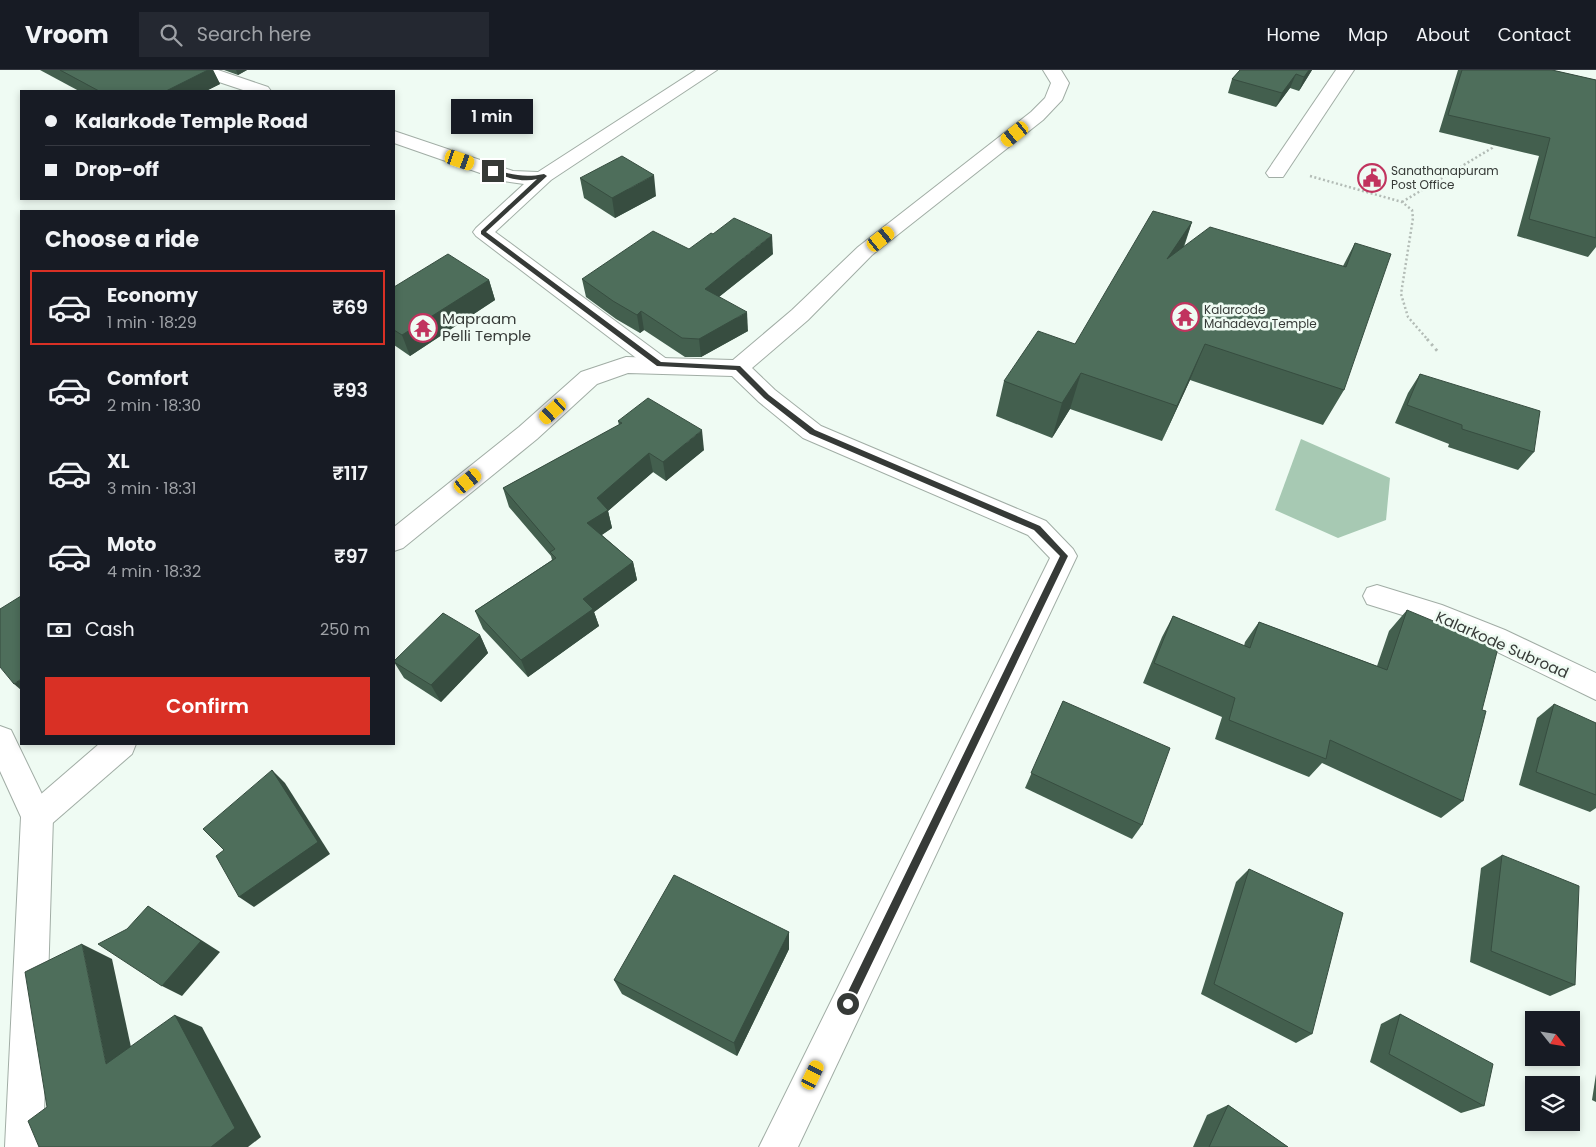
<!DOCTYPE html>
<meta charset="utf-8">
<style>
:root{--surface:#171b24;--page:#242831;--text:#f1f3f6;--muted:#9ea1a6;--line:#363941;--accent:#d93025}
body{margin:0;font-family:Poppins,sans-serif;background:var(--page);color:var(--text);height:100vh;display:flex;flex-direction:column;font-size:19px;white-space:nowrap}
*{box-sizing:border-box;margin:0}
p{font-size:16px;color:var(--muted)}
.icon{flex:none;width:28px;height:28px;fill:none;stroke:currentColor;stroke-width:2;stroke-linecap:round;stroke-linejoin:round}
.map{position:relative;flex:1;overflow:hidden}
.drawer{position:absolute;left:20px;top:140px;width:375px;height:535px;display:flex;flex-direction:column;background:var(--surface);border-radius:0px;box-shadow:0 2px 8px #0003}
.drawer>*{flex:none}
.hud{position:absolute;left:20px;top:20px;width:375px;height:110px;border-radius:0px;box-shadow:0 2px 8px #0003;display:grid;align-content:center;height:110px;padding:0 25px;background:var(--surface)}
.needle{width:32px;rotate:120deg}
.controls{position:absolute;left:1525px;top:941px;display:grid;gap:10px}
.controls a{display:grid;place-items:center;width:55px;height:55px;border-radius:0px;background:var(--surface);box-shadow:0 2px 8px #0003;font-size:25px}
.end{position:absolute;width:22px;height:22px;margin:-11px;border:6px solid #363a37;background:#fff;box-shadow:0 0 0 2px #fff}
.from{border-radius:50%}
.bubble{position:absolute;height:35px;border-radius:0px;background:var(--surface);box-shadow:0 2px 8px #0003;font-size:16px;font-weight:600;line-height:35px;text-align:center}
.car{position:absolute;width:15px;height:30px;margin:-15px -8px;border-radius:6px;box-shadow:0 0 4px 1px #0007;background:linear-gradient(#f5c518 24%,#345 0 40%,#f5c518 0 76%,#345 0 86%,#f5c518 0)}
.hud b{display:flex;align-items:center;gap:18px;height:48px;font-size:19px}
.hud b+b{border-top:1px solid var(--line)}
.hud i{width:12px;height:12px;background:var(--text)}
ul{padding:0;list-style:none}
li{display:flex;align-items:center;gap:15px;height:75px;margin:0 10px 8px;padding:0 15px;border:2px solid transparent;border-radius:0px}
li div{flex:1}
li b{display:block;font-size:19px}
li em{font-style:normal;font-weight:600}
li.current{border-color:var(--accent)}
li>.icon{width:45px;height:45px;stroke-width:1.5}
h2{padding:0 25px;font-size:22px;line-height:60px}
.pay{display:flex;align-items:center;gap:12px;height:55px;padding:0 25px;font-size:19px}
.pay p{margin-inline-start:auto}
.button{display:flex;gap:10px;margin-top:auto;padding:10px 25px}
.button a{flex:1;height:58px;border-radius:0px;background:var(--accent);color:#fff;font-size:20px;font-weight:600;line-height:58px;text-align:center}
header{display:flex;align-items:center;gap:30px;box-sizing:border-box;height:70px;padding:0 25px;background:var(--surface);border-bottom:1px solid var(--line)}
header strong{font-size:24px}
nav{display:flex;gap:28px;margin-inline-start:auto;font-size:18px}
.search{width:350px;height:45px;background:var(--page);display:flex;align-items:center;gap:12px;box-sizing:border-box;padding:0 18px;border-radius:0px;color:var(--muted);font-size:19px}
.map>svg:first-child{display:block}
.water{fill:#a7c9b3}
.lines{fill:none;stroke-linecap:round;stroke-linejoin:round}
.street-casing{stroke:#a1ada5;stroke-width:2}
.secondary-casing{stroke:#a1ada5;stroke-width:2}
.path-far1{stroke:#b3bcb6;stroke-width:2.5;stroke-dasharray:2 2.5;stroke-linecap:butt}
.path{stroke:#b3bcb6;stroke-width:3;stroke-dasharray:2.5 4;stroke-linecap:butt}
.street{fill:#fff;fill-rule:evenodd}
.secondary{fill:#fff;fill-rule:evenodd}
.wall{fill:#435f4e}
.shaded-wall{fill:#374d40}
.building{fill:#4e6e5b;stroke:#374d40}
.route{fill:#363a37}
.labels{text-anchor:middle;stroke-width:5;stroke-linejoin:round;paint-order:stroke}
.far-poi-label{font-size:12px;fill:#363a37;stroke:#effbf3;text-anchor:start}
.poi-label{font-size:15px;fill:#363a37;stroke:#effbf3;text-anchor:start}
.street-label{font-size:15px;fill:#363a37;stroke:#effbf3}
</style>
<header>
<strong>Vroom</strong>
<div class="search"><svg class="icon" aria-label="search" viewBox="0 0 24 24"><circle cx="10" cy="10" r="6"/><path d="M15 15l6 6"/></svg>Search here</div>
<nav><a>Home</a><a>Map</a><a>About</a><a>Contact</a></nav>
</header>
<div class="map">
<svg width="1596" height="1077" viewBox="0 0 1596 1077">
<rect width="100%" height="100%" fill="#effbf3"/>
<polygon class="water" points="1301,369 1390,408 1386,450 1338,468 1275,440"/>
<g class="lines">
<defs>
<g id="street">
<polygon points="192,0 218,0 268,17 271,21 246,21 195,4"/>
<polygon points="696,0 717,0 551,110 495,162 668,290 671,295 668,300 660,303 652,300 476,166 473,162 476,158 524,114 503,111 394,73 394,61 513,101 538,102"/>
<polygon points="1377,515 1442,535 1505,560 1596,603 1596,630 1485,576 1425,552 1367,534 1363,526 1367,518"/>
<polygon points="0,656 11,660 53,747 43,1077 5,1077 21,747 0,701"/>
</g>
<g id="secondary">
<polygon points="1043,0 1061,0 1069,13 1062,30 1043,50 872,185 808,250 752,298 775,320 821,356 1046,451 1073,479 1077,486 798,1077 759,1077 1050,488 1028,465 803,368 759,332 732,306 628,303 597,314 537,369 403,478 394,481 394,457 519,357 581,302 626,287 733,290 792,240 858,177 1031,42 1045,28 1051,13"/>
<polygon points="1336,0 1354,0 1283,107 1269,107 1266,103"/>
<polygon points="99,674 136,674 132,684 48,757 37,762 26,757 21,747 26,737"/>
</g>
</defs>
<use href="#street" class="street-casing"/>
<use href="#secondary" class="secondary-casing"/>
<g class="path-far1">
<polyline points="1310,106 1402,132 1412,140 1413,148 1401,224 1408,247 1428,270"/>
<polyline points="1402,132 1492,78 1494,72"/>
</g>
<polyline class="path" points="1427,269 1439,283"/>
<use href="#street" class="street"/>
<use href="#secondary" class="secondary"/>
</g>
<g class="wall">
<polygon points="40,0 213,0 220,14 206,21 79,21"/>
<polygon points="224,0 247,0 238,5"/>
<polygon points="1240,0 1312,0 1299,21 1290,18 1276,37 1228,23 1232,9"/>
<polygon points="1458,0 1552,0 1596,10 1596,177 1588,187 1517,166 1539,86 1439,62"/>
<polygon points="580,108 656,126 615,148 584,128"/>
<polygon points="1192,152 1184,177 1343,196 1355,173 1344,320 1323,355 1190,310 1162,371 1070,339 1052,368 996,346 1004,311 1075,274"/>
<polygon points="773,184 719,227 748,261 701,287 685,287 644,260 640,263 616,249 586,227 582,209"/>
<polygon points="489,210 495,230 410,286 394,275 394,217"/>
<polygon points="1420,304 1534,382 1518,400 1448,377 1449,374 1395,353 1408,323"/>
<polygon points="618,351 704,380 666,411 653,402 608,441 612,458 602,465 633,492 637,510 594,542 599,556 528,607 483,559 475,541 552,490 551,486 509,437 503,418 619,355"/>
<polygon points="1407,540 1482,640 1463,731 1441,748 1322,693 1309,707 1215,669 1222,647 1143,613 1162,567 1173,546 1244,576 1245,572 1259,552 1377,596 1389,561"/>
<polygon points="480,565 488,583 441,632 404,608 394,592 394,591"/>
<polygon points="1063,631 1142,755 1132,769 1025,718"/>
<polygon points="1554,634 1596,725 1596,738 1590,742 1519,715 1537,648"/>
<polygon points="1502,785 1575,915 1550,926 1470,892 1481,798"/>
<polygon points="1249,799 1312,964 1296,973 1201,924 1236,812"/>
<polygon points="789,862 789,879 737,986 622,924 614,910"/>
<polygon points="1400,944 1484,1036 1461,1043 1370,992 1381,954"/>
<polygon points="1596,1004 1596,1032 1592,1030"/>
<polygon points="1228,1035 1288,1077 1193,1077 1207,1045"/>
</g>
<g class="shaded-wall">
<polygon points="208,0 213,0 220,14 206,21 166,21"/>
<polygon points="236,0 247,0 238,5"/>
<polygon points="1309,0 1312,0 1299,21 1304,7"/>
<polygon points="1296,4 1290,18 1276,37 1282,23"/>
<polygon points="654,105 656,126 615,148 612,128"/>
<polygon points="1192,152 1179,188 1167,189"/>
<polygon points="772,165 773,184 706,237 705,219"/>
<polygon points="489,210 495,230 410,286 402,265"/>
<polygon points="641,241 644,260 640,263 637,245"/>
<polygon points="747,242 748,261 701,287 699,269"/>
<polygon points="1205,274 1190,310 1162,371 1177,336"/>
<polygon points="1081,303 1070,339 1052,368 1062,333"/>
<polygon points="702,360 704,380 666,411 663,392"/>
<polygon points="649,383 653,402 608,441 612,458 592,471 587,453 597,428"/>
<polygon points="633,492 637,510 594,542 599,556 528,607 521,590 583,529"/>
<polygon points="480,565 488,583 441,632 431,615"/>
<polygon points="21,609 21,620 14,614"/>
<polygon points="272,700 285,713 330,784 254,837 239,827"/>
<polygon points="148,836 220,882 182,926 162,916"/>
<polygon points="789,862 789,879 737,986 734,973"/>
<polygon points="82,874 112,889 137,1005 106,994"/>
<polygon points="175,945 202,957 261,1067 248,1077 211,1077"/>
</g>
<g class="building">
<polygon points="60,0 208,0 166,21 99,21"/>
<polygon points="1240,0 1309,0 1304,7 1296,4 1282,23 1232,9"/>
<polygon points="1462,0 1552,0 1596,10 1596,168 1529,149 1550,68 1448,45"/>
<polygon points="622,86 654,105 612,128 580,108"/>
<polygon points="1153,141 1192,152 1167,189 1210,157 1346,197 1355,173 1391,184 1344,320 1205,274 1177,336 1081,303 1062,333 1004,311 1038,261 1075,274"/>
<polygon points="734,148 772,165 705,219 747,242 699,269 682,268 641,241 637,245 613,231 582,209 653,161 689,179 711,163 713,164"/>
<polygon points="448,184 489,210 402,265 394,260 394,217"/>
<polygon points="1420,304 1540,341 1534,382 1462,359 1462,355 1407,335"/>
<polygon points="648,328 702,360 663,392 649,383 597,428 608,440 587,453 633,492 583,529 593,539 521,590 475,541 556,488 550,482 555,479 503,418 622,353 618,351"/>
<polygon points="21,526 21,609 14,614 0,597 0,539"/>
<polygon points="1407,540 1498,578 1482,640 1486,641 1463,731 1330,670 1326,689 1229,650 1235,628 1154,593 1173,546 1250,578 1259,552 1387,600"/>
<polygon points="443,543 480,565 431,615 394,592 394,591"/>
<polygon points="1063,631 1170,678 1142,755 1031,703"/>
<polygon points="1554,634 1596,653 1596,725 1536,702"/>
<polygon points="272,700 318,772 239,827 216,786 224,780 203,759"/>
<polygon points="1502,785 1579,816 1575,915 1491,881"/>
<polygon points="1249,799 1343,843 1312,964 1214,914"/>
<polygon points="674,805 789,862 734,973 614,910"/>
<polygon points="148,836 201,871 162,916 98,874 127,859"/>
<polygon points="82,874 106,994 175,945 235,1058 211,1077 39,1077 28,1051 47,1037 25,902"/>
<polygon points="1400,944 1493,994 1484,1036 1389,984"/>
<polygon points="1228,1035 1288,1077 1209,1077"/>
</g>
<path class="route" d="M 493,99 C 512,105 525,108 544,104 L 547,106 L 486,162 L 661,292 L 740,296 L 769,325 L 815,360 L 1040,456 L 1068,486 L 851,937 L 844,937 L 844,930 L 1060,486 L 1034,460 L 810,364 L 764,328 L 736,300 L 657,296 L 481,164 L 481,161 L 537,109 C 522,113 506,107 491,102 Z"/>
<defs>
<symbol id="civic-ring" viewBox="-11 -11 22 22"><circle r="9.5" fill="#effbf3" stroke="#c1335e" stroke-width="1.5"/><path d="M-.6-6.5H3V-4.5H.6V-3L4-1V1h2V6H-6V1h2V-1L-.6-3ZM-1.2 2.5V6h2.4V2.5Z" fill="#c1335e"/></symbol>
<symbol id="temple-ring" viewBox="-11 -11 22 22"><circle r="9.5" fill="#effbf3" stroke="#c1335e" stroke-width="1.5"/><path d="M0-6L5-2H3V0L6.5 2.5H4V6H1.5V3h-3V6H-4V2.5H-6.5L-3 0V-2H-5Z" fill="#c1335e"/></symbol>
</defs>
<g fill-rule="evenodd">
<use href="#civic-ring" x="1356" y="92" width="32" height="32"/>
<use href="#temple-ring" x="1169" y="231" width="32" height="32"/>
<use href="#temple-ring" x="407" y="242" width="32" height="32"/>
</g>
<g class="labels">
<g class="far-poi-label">
<text x="1391" y="105">Sanathanapuram<tspan x="1391" dy="14">Post Office</tspan></text>
<text x="1204" y="244">Kalarcode<tspan x="1204" dy="14">Mahadeva Temple</tspan></text>
</g>
<g class="poi-label">
<text x="442" y="254">Mapraam<tspan x="442" dy="17">Pelli Temple</tspan></text>
</g>
<g class="street-label">
<text transform="translate(1502 575) rotate(24)" y="5">Kalarkode Subroad</text>
</g>
</g>
</svg>
<div class="controls">
<a><svg class="needle" viewBox="-14 -14 28 28"><path d="M0-13l5 13h-10z" fill="#e53935"/><path d="M0 13l5-13h-10z" fill="#9ea1a6"/></svg></a>
<a><svg class="icon" aria-label="layers" viewBox="0 0 24 24"><path d="M12 4l9 5-9 5-9-5zM3 14l9 5 9-5"/></svg></a>
</div>
<i class="end from" style="left:848px;top:934px"></i>
<i class="end" style="left:493px;top:101px"></i>
<div class="bubble" style="left:451px;top:29px;width:82px">1 min</div>
<i class="car" style="left:1015px;top:64px;rotate:231deg"></i>
<i class="car" style="left:460px;top:90px;rotate:109deg"></i>
<i class="car" style="left:881px;top:169px;rotate:51deg"></i>
<i class="car" style="left:553px;top:341px;rotate:228deg"></i>
<i class="car" style="left:468px;top:411px;rotate:51deg"></i>
<i class="car" style="left:813px;top:1005px;rotate:26deg"></i>
<div class="hud">
<b><i class="from"></i>Kalarkode Temple Road</b>
<b><i></i>Drop-off</b>
</div>
<section class="drawer">
<h2>Choose a ride</h2>
<ul>
<li class="current"><svg class="icon" aria-label="car" viewBox="0 0 24 24"><path d="M5 17H2v-5l4-1 3-4h7l3 4 3 1v5h-3M9 17h6M6 11h13"/><circle cx="7" cy="17" r="2"/><circle cx="17" cy="17" r="2"/></svg><div><b>Economy</b><p>1 min · 18:29</p></div><em>₹69</em></li>
<li><svg class="icon" aria-label="car" viewBox="0 0 24 24"><path d="M5 17H2v-5l4-1 3-4h7l3 4 3 1v5h-3M9 17h6M6 11h13"/><circle cx="7" cy="17" r="2"/><circle cx="17" cy="17" r="2"/></svg><div><b>Comfort</b><p>2 min · 18:30</p></div><em>₹93</em></li>
<li><svg class="icon" aria-label="car" viewBox="0 0 24 24"><path d="M5 17H2v-5l4-1 3-4h7l3 4 3 1v5h-3M9 17h6M6 11h13"/><circle cx="7" cy="17" r="2"/><circle cx="17" cy="17" r="2"/></svg><div><b>XL</b><p>3 min · 18:31</p></div><em>₹117</em></li>
<li><svg class="icon" aria-label="car" viewBox="0 0 24 24"><path d="M5 17H2v-5l4-1 3-4h7l3 4 3 1v5h-3M9 17h6M6 11h13"/><circle cx="7" cy="17" r="2"/><circle cx="17" cy="17" r="2"/></svg><div><b>Moto</b><p>4 min · 18:32</p></div><em>₹97</em></li>
</ul>
<div class="pay"><svg class="icon" aria-label="cash" viewBox="0 0 24 24"><path d="M3 7h18v10H3z"/><circle cx="12" cy="12" r="2"/></svg>Cash<p>250 m</p></div>
<div class="button"><a>Confirm</a></div>
</section>
</div>
